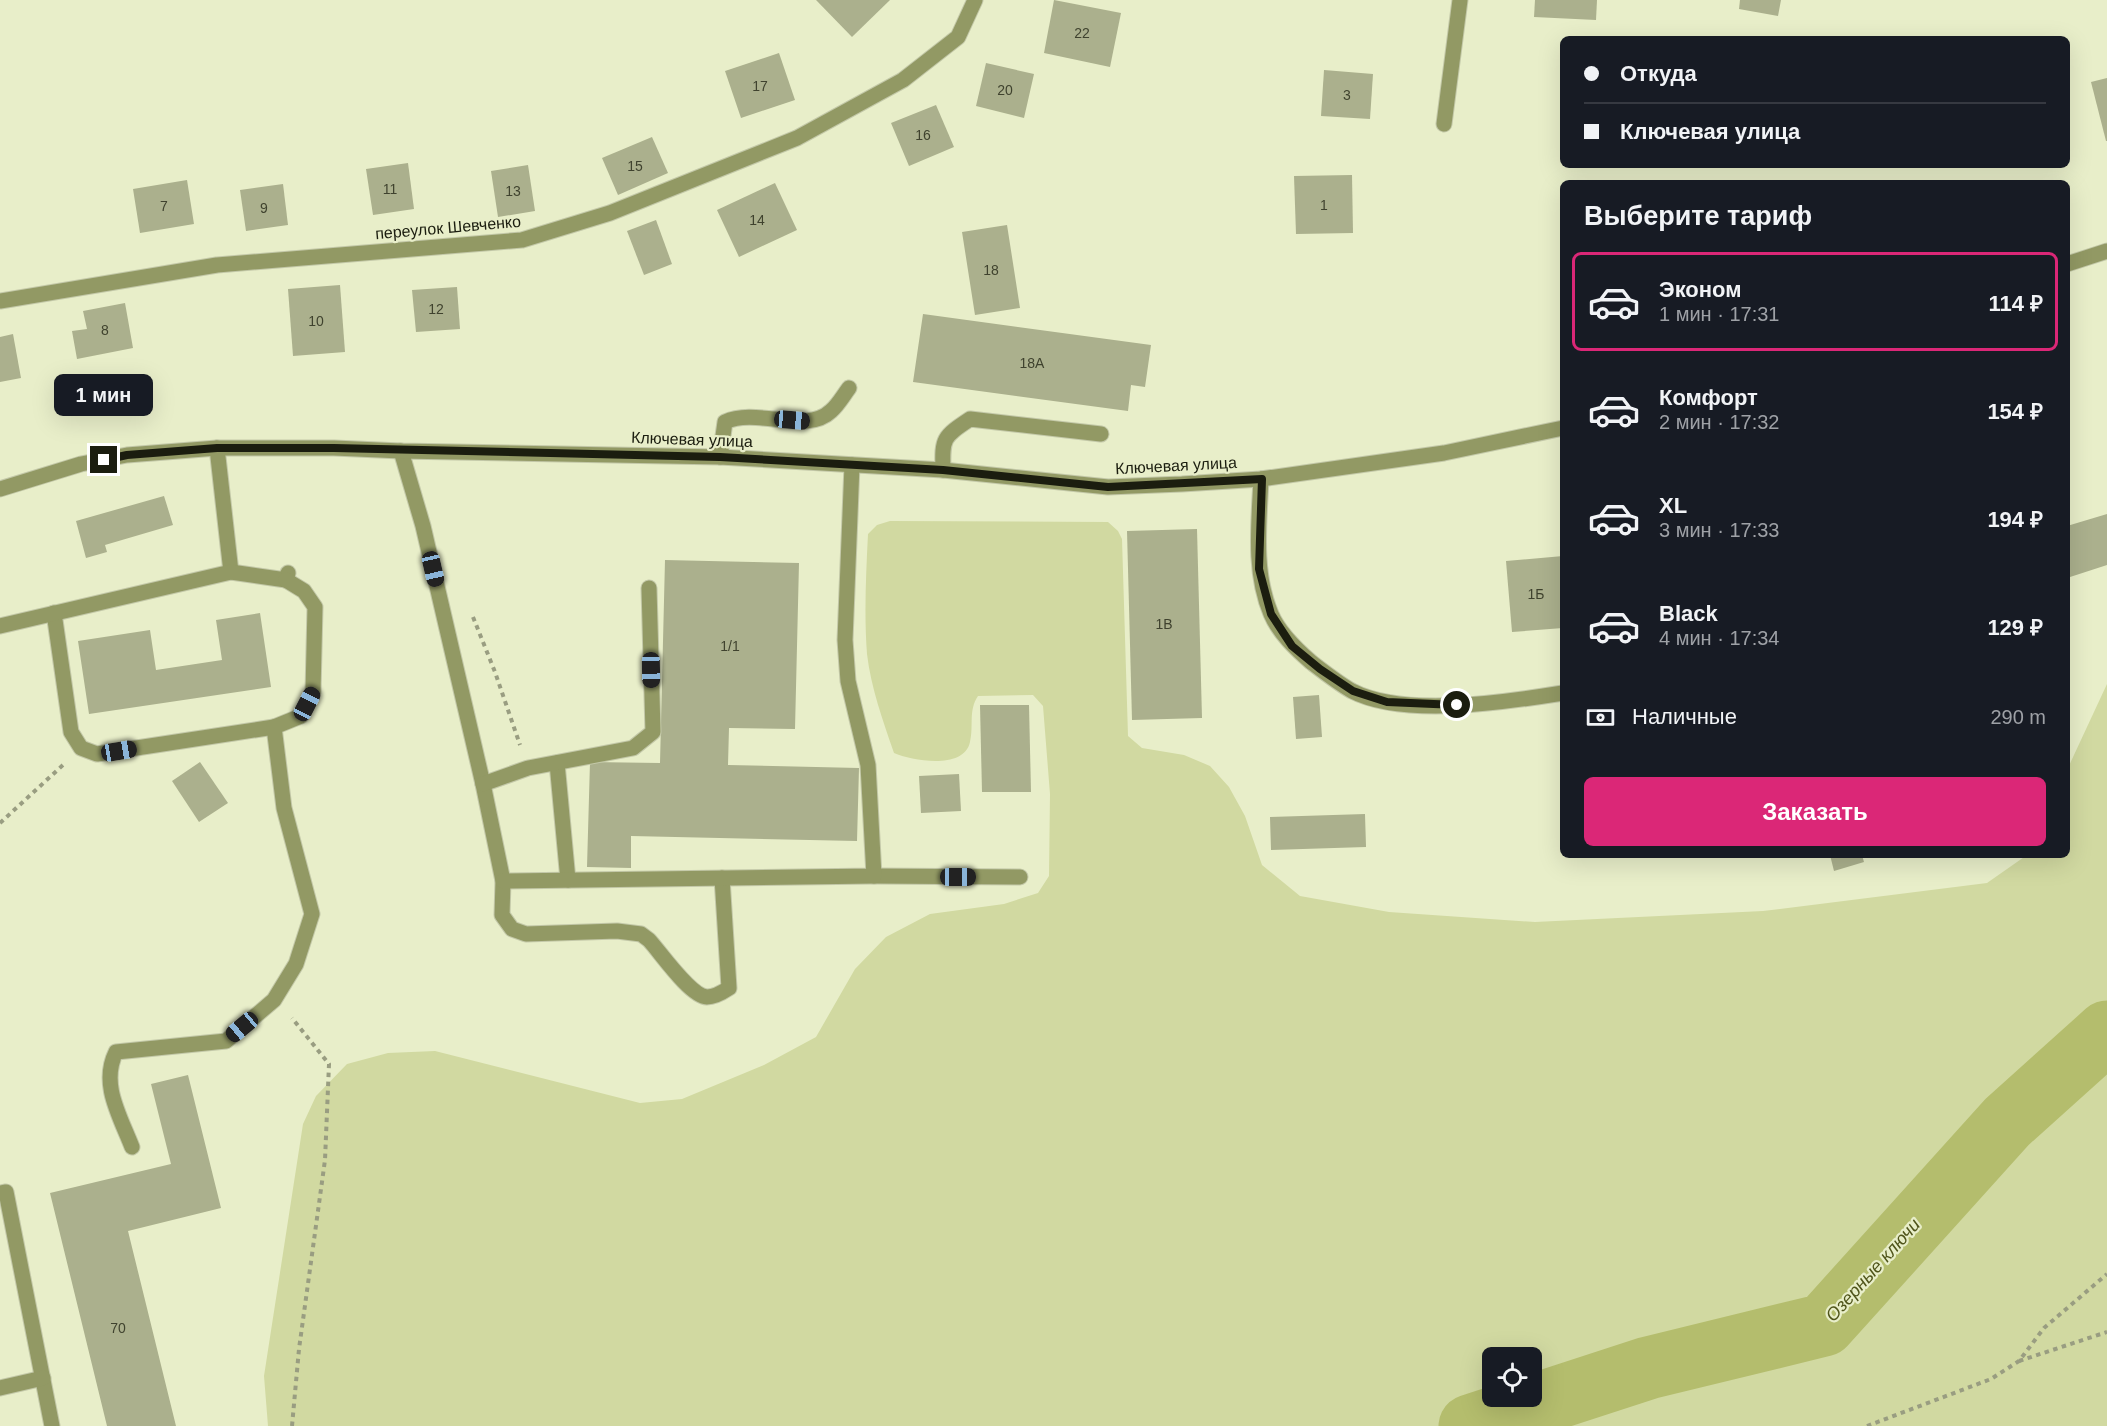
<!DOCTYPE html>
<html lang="ru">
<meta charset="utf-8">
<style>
:root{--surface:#171b24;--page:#20242c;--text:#f1f3f6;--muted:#9ea1a6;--line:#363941;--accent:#db2777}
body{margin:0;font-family:Helvetica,sans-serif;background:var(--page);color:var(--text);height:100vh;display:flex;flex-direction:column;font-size:22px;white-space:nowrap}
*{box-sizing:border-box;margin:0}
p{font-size:20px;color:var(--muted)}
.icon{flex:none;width:33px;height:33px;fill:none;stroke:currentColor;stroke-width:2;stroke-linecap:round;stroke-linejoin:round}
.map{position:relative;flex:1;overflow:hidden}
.drawer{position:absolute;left:1560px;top:180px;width:510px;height:678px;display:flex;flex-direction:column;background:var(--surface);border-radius:9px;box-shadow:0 6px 24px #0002}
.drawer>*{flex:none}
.banner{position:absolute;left:1560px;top:36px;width:510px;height:132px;border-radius:9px;box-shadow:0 6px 24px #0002;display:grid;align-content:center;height:132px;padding:0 24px;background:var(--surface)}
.buttons{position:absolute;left:1482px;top:1347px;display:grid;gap:12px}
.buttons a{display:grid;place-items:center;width:60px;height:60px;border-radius:9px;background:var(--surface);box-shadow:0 6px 24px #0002;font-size:30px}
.end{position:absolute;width:27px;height:27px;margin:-14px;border:8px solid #1b1d0f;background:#fff;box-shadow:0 0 0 3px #fff}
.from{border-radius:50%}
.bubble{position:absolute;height:42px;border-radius:9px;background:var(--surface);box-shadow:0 6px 24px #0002;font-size:20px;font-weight:700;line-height:42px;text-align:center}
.car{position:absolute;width:18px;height:36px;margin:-18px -9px;border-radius:8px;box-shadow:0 0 4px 2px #0007;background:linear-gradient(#222 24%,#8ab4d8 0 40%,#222 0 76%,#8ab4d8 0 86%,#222 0)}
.banner b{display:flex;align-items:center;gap:21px;height:57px;font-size:22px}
.banner b+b{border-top:2px solid var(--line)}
.banner i{width:15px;height:15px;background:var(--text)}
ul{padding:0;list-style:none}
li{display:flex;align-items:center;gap:18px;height:99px;margin:0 12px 9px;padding:0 12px;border:3px solid transparent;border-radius:9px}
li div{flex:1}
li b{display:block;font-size:22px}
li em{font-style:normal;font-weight:700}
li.active{border-color:var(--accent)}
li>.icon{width:54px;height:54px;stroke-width:1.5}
h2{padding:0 24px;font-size:27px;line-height:72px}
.pay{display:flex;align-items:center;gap:15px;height:66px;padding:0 24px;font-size:22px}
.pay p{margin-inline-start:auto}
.button{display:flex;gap:12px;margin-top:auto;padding:12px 24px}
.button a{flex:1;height:69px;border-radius:9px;background:var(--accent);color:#fff;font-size:24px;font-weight:700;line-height:69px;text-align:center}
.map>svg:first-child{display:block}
.green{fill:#d1d9a1;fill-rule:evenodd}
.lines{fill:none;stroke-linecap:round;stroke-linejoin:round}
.river{stroke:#b4bd6d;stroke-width:63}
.building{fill:#abb08d}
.service-casing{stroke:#c3c8a8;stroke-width:17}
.minor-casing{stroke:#c3c8a8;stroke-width:17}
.path{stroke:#999d81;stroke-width:4;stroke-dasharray:4.5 4.5;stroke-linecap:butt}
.service{stroke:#929964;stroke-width:15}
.minor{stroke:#929964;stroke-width:15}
.route{stroke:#1b1d0f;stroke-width:8}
.labels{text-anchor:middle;stroke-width:4.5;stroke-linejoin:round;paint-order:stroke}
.number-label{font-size:14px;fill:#3f422e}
.street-label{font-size:16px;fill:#1b1d0f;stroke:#e8eec9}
.water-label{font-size:18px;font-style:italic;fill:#4f541a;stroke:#e8eec9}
</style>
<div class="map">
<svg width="2107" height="1426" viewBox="0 0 2107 1426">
<rect width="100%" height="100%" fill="#e8eec9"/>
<path class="green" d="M 890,521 L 1108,522 L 1118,531 L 1122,539 L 1128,736 L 1142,748 L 1184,755 L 1210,766 L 1229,787 L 1245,816 L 1262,865 L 1300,896 L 1389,912 L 1535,922 L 1763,911 L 1987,883 L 2027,855 L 2067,855 L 2067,770 L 2107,684 L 2107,1426 L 268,1426 L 264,1376 L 303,1124 L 316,1096 L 347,1064 L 388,1053 L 435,1051 L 640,1103 L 682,1099 L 764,1065 L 816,1037 L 855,969 L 886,937 L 930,914 L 1004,904 L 1038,893 L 1049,876 L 1050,794 L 1043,706 L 1033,695 L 978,696 C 968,711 974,725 970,742 C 964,770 913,761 894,753 C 883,721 871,688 867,654 C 864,615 866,574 868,534 L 877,525 ZM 1492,1358 L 1532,1358 L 1532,1396 L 1492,1396 Z"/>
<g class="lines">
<polyline class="river" points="1470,1426 1648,1368 1824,1325 2007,1122 2107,1032"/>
</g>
<g class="building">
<polygon points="816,0 890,0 852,37"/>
<polygon points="1054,0 1121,13 1110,67 1044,53"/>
<polygon points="1535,0 1597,0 1596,20 1534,17"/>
<polygon points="1740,0 1781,0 1778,16 1739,9"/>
<polygon points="779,53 795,100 741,118 725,71"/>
<polygon points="986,63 1034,74 1024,118 976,106"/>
<polygon points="1324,70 1373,74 1370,119 1321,116"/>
<polygon points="2107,78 2107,141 2106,141 2091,82"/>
<polygon points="936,105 954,147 909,166 891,123"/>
<polygon points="652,137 668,173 618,195 602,158"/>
<polygon points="408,163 414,209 373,215 366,169"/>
<polygon points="528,165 535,211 498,217 491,171"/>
<polygon points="1352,175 1353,233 1296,234 1294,176"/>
<polygon points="187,180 194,224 140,233 133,189"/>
<polygon points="775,183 797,230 739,257 717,210"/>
<polygon points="283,184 288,225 246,231 240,190"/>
<polygon points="656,220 672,264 644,275 627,231"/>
<polygon points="1007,225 1020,308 975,315 962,232"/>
<polygon points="340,285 345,352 293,356 288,289"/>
<polygon points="457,287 460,329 416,332 412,290"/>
<polygon points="125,303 133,348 77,359 72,331 87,329 83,311"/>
<polygon points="923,314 1151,345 1145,387 1131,385 1128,411 913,382"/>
<polygon points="13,334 21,378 0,382 0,337"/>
<polygon points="164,496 173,525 105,545 107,552 86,558 76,521"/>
<polygon points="2107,514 2107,565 2067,578 2067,526"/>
<polygon points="1197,529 1202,718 1132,720 1127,531"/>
<polygon points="1563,556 1563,628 1512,632 1506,561"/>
<polygon points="665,560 799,563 795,729 729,728 728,765 859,768 857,841 631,836 631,868 587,867 590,762 660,763"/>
<polygon points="260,613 271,687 89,714 78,641 150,630 156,670 222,660 216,620"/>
<polygon points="1319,695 1322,737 1296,739 1293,697"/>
<polygon points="980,705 1029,705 1031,792 982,792"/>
<polygon points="200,762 228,803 199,822 172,781"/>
<polygon points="959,774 961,811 921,813 919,776"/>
<polygon points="1365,814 1366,847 1271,850 1270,817"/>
<polygon points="1830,855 1862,855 1864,862 1834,871"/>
<polygon points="188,1075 221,1208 128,1231 176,1426 107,1426 50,1193 171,1164 151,1084"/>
</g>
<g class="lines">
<defs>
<g id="service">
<polyline points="217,448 231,572"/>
<path d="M 401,451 L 423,526 L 483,784 L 503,881 L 502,915 L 512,929 L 526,934 L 617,931 L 641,934 L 649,940 C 661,953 690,996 707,997 C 715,997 723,992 729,988 L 722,878"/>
<path d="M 720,457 L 725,422 C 757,407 806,435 831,411 C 838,405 843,396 849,388"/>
<path d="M 943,470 C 942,438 943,437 970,419 L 1101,434"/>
<path d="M 1261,479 C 1259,523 1253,572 1271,614 C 1279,633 1296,649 1311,662 C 1324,672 1338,683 1352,691 C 1404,718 1507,702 1563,693"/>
<polyline points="54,613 71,732 81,748 97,754 274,727"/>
<polyline points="0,626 231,572 286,580 288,573"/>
<polyline points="557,763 568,880"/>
<polyline points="483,784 528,768 633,748 653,732 649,588"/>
<polyline points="874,876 1020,877"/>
<polyline points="503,881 874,876 868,765 848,681 845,640 852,465"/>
<path d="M 132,1147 C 120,1116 100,1084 116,1052 L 226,1041 L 274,1000 L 296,964 L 312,914 L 284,808 L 274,727 L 301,716 L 313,692 L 315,607 L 304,591 L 286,580"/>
<polyline points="0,1193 6,1192 52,1426"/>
<polyline points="0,1388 43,1378"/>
</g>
<g id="minor">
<polyline points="1444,124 1460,0"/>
<polyline points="2067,264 2107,251"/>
<polyline points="0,301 217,265 522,240 610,213 797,138 903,80 958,37 975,0"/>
<polyline points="0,489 81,464 127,455 217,448 334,448 401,451 720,457 943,470 1108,487 1182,484 1261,479 1444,453 1563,428"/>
</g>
</defs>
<use href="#service" class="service-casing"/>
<use href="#minor" class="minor-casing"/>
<g class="path">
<polyline points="473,617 495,672 520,745"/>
<polyline points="0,823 63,765"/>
<polyline points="2019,1361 2107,1332"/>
<polyline points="292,1426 299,1349 325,1160 329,1064 292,1018"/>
<polyline points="1867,1426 1991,1379 2019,1361 2044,1328 2107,1274"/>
</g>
<use href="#service" class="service"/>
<use href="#minor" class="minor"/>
</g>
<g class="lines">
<polyline class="route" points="104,460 127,455 217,448 334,448 720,457 943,470 1108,487 1262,479 1259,569 1271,614 1292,646 1320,669 1353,691 1387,702 1457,705"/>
</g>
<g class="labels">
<g class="number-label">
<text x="1082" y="38">22</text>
<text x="760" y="91">17</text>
<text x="1005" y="95">20</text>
<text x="1347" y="100">3</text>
<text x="923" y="140">16</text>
<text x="635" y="171">15</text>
<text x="390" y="194">11</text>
<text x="513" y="196">13</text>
<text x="1324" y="210">1</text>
<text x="164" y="211">7</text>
<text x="264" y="213">9</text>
<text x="757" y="225">14</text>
<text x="991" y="275">18</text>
<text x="436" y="314">12</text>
<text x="316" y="326">10</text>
<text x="105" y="335">8</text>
<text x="1032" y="368">18А</text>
<text x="1536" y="599">1Б</text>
<text x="1164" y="629">1В</text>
<text x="730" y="651">1/1</text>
<text x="118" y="1333">70</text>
</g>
<g class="street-label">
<text transform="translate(448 227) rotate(-5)" y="6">переулок Шевченко</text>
<text transform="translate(692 439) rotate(2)" y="6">Ключевая улица</text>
<text transform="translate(1176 465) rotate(-3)" y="6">Ключевая улица</text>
</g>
<g class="water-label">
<text transform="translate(1873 1270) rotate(-48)" y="6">Озерные ключи</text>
</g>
</g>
</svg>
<div class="buttons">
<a><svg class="icon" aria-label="locate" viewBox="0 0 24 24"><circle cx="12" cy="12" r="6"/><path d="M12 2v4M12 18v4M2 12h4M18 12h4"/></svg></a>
</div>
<i class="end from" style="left:1457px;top:705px"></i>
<i class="end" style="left:104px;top:460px"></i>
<div class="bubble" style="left:54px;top:374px;width:99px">1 мин</div>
<i class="car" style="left:792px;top:420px;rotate:95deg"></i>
<i class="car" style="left:433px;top:569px;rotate:167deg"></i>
<i class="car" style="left:651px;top:670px;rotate:179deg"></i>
<i class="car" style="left:307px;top:704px;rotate:27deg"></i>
<i class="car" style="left:119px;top:751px;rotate:81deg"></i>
<i class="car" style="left:958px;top:877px;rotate:90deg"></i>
<i class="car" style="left:242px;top:1027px;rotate:230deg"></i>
<div class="banner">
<b><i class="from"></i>Откуда</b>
<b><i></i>Ключевая улица</b>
</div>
<section class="drawer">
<h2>Выберите тариф</h2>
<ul>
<li class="active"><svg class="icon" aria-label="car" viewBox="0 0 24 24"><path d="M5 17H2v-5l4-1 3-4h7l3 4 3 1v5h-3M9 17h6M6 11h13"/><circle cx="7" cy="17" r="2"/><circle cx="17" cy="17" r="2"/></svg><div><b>Эконом</b><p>1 мин · 17:31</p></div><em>114 ₽</em></li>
<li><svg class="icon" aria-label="car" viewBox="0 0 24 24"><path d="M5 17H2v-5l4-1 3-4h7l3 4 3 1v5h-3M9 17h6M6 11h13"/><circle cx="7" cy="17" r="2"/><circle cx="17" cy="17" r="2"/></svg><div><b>Комфорт</b><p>2 мин · 17:32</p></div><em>154 ₽</em></li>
<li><svg class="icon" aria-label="car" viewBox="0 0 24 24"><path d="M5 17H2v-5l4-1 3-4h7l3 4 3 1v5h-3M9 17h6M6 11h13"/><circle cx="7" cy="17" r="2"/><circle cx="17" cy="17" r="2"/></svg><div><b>XL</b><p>3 мин · 17:33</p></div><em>194 ₽</em></li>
<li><svg class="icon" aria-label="car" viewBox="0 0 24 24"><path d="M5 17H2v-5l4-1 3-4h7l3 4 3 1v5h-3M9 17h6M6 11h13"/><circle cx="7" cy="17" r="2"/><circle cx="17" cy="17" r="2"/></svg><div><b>Black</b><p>4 мин · 17:34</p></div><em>129 ₽</em></li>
</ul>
<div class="pay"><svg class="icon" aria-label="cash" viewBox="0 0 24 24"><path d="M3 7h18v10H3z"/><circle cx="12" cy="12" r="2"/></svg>Наличные<p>290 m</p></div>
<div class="button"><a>Заказать</a></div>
</section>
</div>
